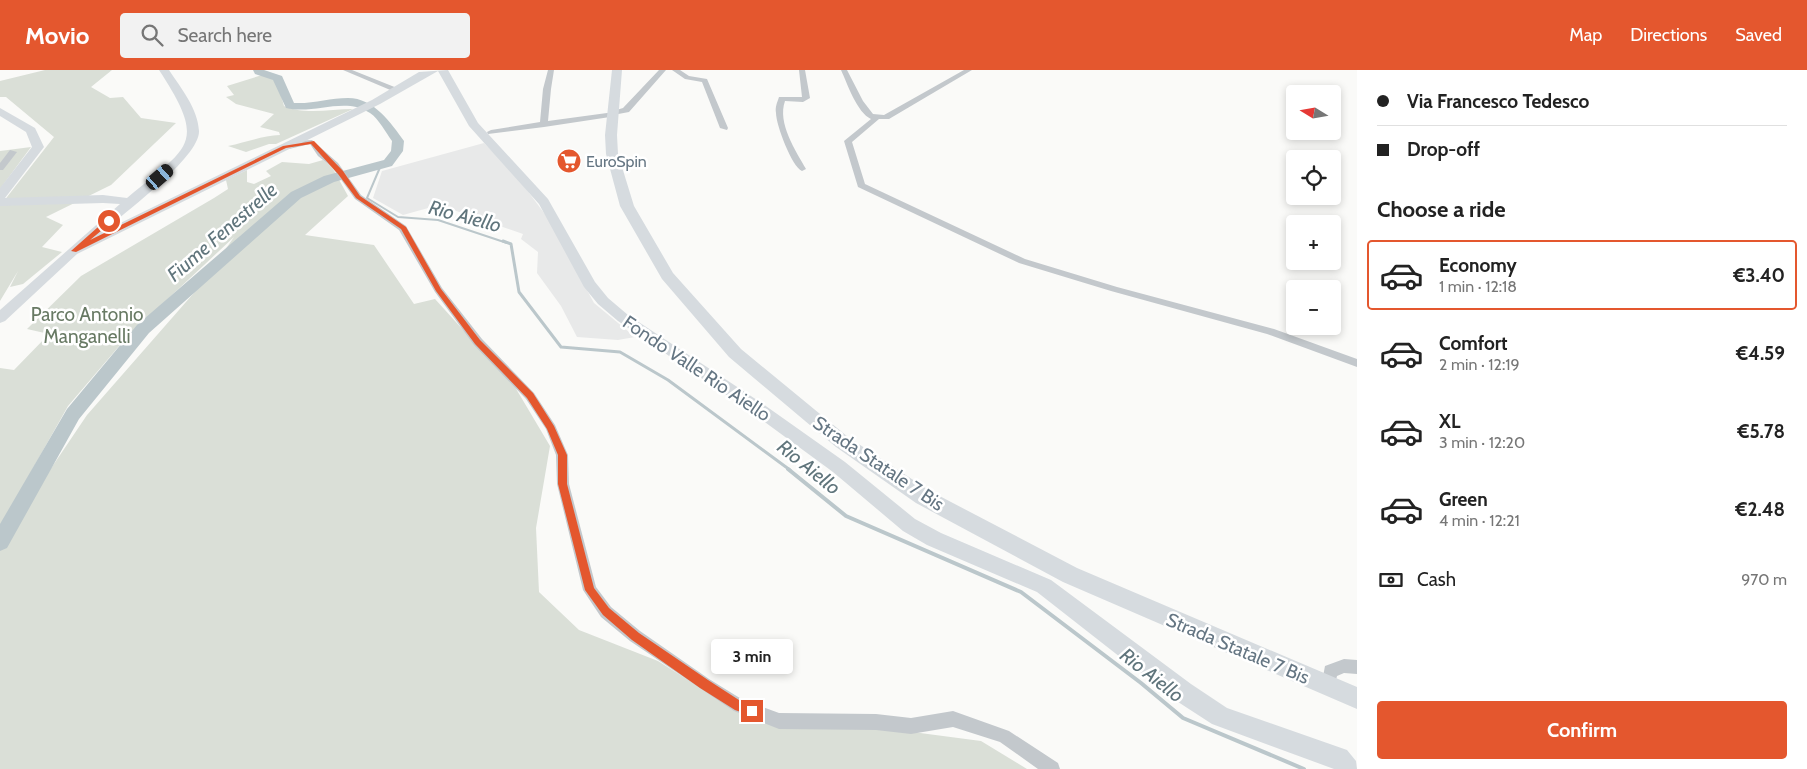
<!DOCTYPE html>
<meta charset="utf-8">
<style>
:root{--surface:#fff;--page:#f2f2f2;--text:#222;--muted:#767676;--line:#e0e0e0;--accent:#e4572e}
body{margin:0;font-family:Cabin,sans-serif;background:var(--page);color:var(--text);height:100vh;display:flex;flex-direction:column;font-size:19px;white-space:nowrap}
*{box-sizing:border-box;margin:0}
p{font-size:16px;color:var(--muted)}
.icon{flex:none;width:28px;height:28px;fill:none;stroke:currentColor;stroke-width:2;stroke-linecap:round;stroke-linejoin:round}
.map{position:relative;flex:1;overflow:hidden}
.drawer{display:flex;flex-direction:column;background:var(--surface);width:450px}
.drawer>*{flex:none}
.guide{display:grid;align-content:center;height:110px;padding:0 20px;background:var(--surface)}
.needle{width:32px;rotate:281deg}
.tools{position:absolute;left:1286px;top:15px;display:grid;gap:10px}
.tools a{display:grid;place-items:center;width:55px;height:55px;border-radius:5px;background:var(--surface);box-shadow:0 2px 8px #0003;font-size:25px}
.end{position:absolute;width:22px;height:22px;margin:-11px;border:6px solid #e4572e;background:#fff;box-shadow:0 0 0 2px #fff}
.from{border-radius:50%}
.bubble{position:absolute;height:35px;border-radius:5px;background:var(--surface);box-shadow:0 2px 8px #0003;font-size:16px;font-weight:800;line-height:35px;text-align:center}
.car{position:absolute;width:15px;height:30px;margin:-15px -8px;border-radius:6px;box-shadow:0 0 4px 1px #0007;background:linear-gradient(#222 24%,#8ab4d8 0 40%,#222 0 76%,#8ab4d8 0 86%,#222 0)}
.guide b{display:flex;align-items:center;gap:18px;height:48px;font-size:19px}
.guide b+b{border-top:1px solid var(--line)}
.guide i{width:12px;height:12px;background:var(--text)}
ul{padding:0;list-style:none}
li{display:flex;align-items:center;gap:15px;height:70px;margin:0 10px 8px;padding:0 10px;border:2px solid transparent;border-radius:5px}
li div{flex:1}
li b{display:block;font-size:19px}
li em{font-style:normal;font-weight:800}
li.on{border-color:var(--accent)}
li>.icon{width:45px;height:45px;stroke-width:1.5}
h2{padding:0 20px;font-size:22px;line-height:60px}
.pay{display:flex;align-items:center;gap:12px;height:55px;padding:0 20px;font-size:19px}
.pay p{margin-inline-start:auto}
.button{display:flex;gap:10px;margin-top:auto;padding:10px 20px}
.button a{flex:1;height:58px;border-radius:5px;background:var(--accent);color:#fff;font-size:20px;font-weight:800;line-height:58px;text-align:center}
header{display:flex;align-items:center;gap:30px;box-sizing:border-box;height:70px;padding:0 25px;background:var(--accent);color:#fff}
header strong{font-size:24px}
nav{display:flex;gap:28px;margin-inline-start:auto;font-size:18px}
.search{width:350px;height:45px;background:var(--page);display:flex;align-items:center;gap:12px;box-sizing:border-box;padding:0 18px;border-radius:5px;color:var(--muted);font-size:19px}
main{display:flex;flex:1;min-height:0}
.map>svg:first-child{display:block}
.built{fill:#e8e9e9}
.green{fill:#dadfd7}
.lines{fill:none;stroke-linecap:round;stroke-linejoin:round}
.stream-far2{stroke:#bbc7cb;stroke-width:2}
.stream-far1{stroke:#bbc7cb;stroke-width:3}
.stream{stroke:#bbc7cb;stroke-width:4}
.river{fill:#bbc7cb;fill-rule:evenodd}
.street{fill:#c3c8cc;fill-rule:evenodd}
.secondary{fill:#d6dbdf;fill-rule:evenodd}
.primary{fill:#d6dbdf;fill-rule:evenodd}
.route{fill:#e4572e}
.labels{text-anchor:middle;stroke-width:5;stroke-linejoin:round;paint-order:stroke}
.far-poi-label{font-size:16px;fill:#657683;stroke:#fff;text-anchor:start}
.park-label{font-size:19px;fill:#687a64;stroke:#fff}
.street-label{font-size:19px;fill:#657683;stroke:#fff}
.water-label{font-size:20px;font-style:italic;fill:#60757c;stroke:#fff}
</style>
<header>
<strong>Movio</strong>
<div class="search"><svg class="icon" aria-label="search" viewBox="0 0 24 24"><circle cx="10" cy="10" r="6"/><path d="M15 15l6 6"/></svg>Search here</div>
<nav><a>Map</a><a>Directions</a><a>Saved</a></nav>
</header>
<main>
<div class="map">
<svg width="1357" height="699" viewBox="0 0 1357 699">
<rect width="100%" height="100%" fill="#fafaf8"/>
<polygon class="built" points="484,73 518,108 547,147 594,233 635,267 618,270 577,267 561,236 537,203 538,182 521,169 523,164 439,135 403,145 373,128 382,101"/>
<g class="green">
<polygon points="45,0 112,0 91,17 110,28 123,27 141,48 176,53 111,115 46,147 63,155 42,177 62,182 23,214 10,217 18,201 0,231 0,136 54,67 6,27 0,27 0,11"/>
<path d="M 262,5 L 277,11 L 284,36 C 304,45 331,39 353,39 L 276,74 L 269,74 L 246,82 L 228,76 C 246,72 262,66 280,65 L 279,62 L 260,57 L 274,44 L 236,34 L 226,27 L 234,25 L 227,16 Z"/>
<polygon points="31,77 0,119 0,81"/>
<polygon points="323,90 332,97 348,126 305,165 374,175 414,234 435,229 515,317 550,376 536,458 539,522 579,560 658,591 750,649 905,661 981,671 1027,699 0,699 0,474 87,345 200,216 234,167 126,268 68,336 0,457 0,298 14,300 49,264 27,259 81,206 214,128 228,119 226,110 247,100 247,112 254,114 271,106 266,101 282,92 309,94"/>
</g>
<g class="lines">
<polyline class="stream-far2" points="381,95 367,128 398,147 438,150 507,173"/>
<polyline class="stream-far1" points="503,171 511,174 519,222 561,277 620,282 668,310 790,400"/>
<polyline class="stream" points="788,399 846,446 1021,522 1141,613 1183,648 1304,699"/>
<path class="river" d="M 253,0 L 264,0 L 282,6 L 294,33 C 313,34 330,28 348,28 C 374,28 391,53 404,71 L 403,81 L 392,96 L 334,112 L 301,128 L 149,263 L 79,349 L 7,478 L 0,481 L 0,454 L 67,339 L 137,255 L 291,122 L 324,106 L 384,90 L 391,81 L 392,71 C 386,63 379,49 370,43 C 345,26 314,45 286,38 L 273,10 L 255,4 Z"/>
<g class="street">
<polygon points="343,0 352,0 402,20 395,22"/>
<polygon points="548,0 554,0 551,19 548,51 607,43 610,43 610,47 544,57 488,64 487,62 491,60 540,52 543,19"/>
<polygon points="659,0 666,0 629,42 613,45 613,41 623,38"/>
<polygon points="672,0 680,0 689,6 707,9 728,58 727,60 720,58 702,12 685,9"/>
<path d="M 799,0 L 805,0 L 810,28 L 803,32 L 785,31 C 777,53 796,81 806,99 L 802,101 C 792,97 776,55 776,43 C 775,37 777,33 779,27 L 802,27 Z"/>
<path d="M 841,0 L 847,0 L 863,31 L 873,44 L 884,45 L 964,0 L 972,0 L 889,49 L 879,49 L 852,72 L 865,114 L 1025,189 L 1117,217 L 1274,259 L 1357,289 L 1357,297 L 1267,264 L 1111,221 L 1019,193 L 858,117 L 844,71 L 871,49 C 857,43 847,13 841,0 Z"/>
<polygon points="312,70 338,93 361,125 406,156 442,218 482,269 534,323 555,355 568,385 569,414 596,517 611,537 640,561 709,609 743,630 779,643 876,644 911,648 953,641 1009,661 1058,693 1060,699 1038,699 1000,672 953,657 911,664 876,660 779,659 734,641 630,571 601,547 583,520 557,414 556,385 546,359 526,329 474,275 435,222 399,160 355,129 332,97 318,86 310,74 289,79 285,77 297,71"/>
<polygon points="10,80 17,82 3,100 0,100 0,93"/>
<polygon points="1344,589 1357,590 1357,604 1344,603 1337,606 1333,622 1328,624 1323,622 1321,617 1325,596"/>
</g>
<path class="secondary" d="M 159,0 L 169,0 C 181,18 198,39 199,61 C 200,87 124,143 104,161 L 372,30 L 419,2 L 448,0 L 478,53 L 548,129 L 595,212 L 608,228 L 628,245 L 763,334 L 845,392 L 915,449 L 941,463 L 1051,510 L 1191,614 L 1227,638 L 1347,680 L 1356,691 L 1357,699 L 1334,699 L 1212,654 L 1175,630 L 1037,522 L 927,475 L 903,461 L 833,402 L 751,342 L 618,251 L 598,234 L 584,217 L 539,134 L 469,56 L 438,1 L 380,34 L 77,184 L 5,251 L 0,253 L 0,240 L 120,134 L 103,133 L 0,136 L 0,118 L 32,77 L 26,62 L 0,46 L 0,38 L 35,58 L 44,77 L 5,128 L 103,125 L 127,128 C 188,76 209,76 159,0 Z"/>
<polygon class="primary" points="612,0 622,0 617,65 618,84 634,136 673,203 741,279 848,367 930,421 1077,498 1357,617 1357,639 1063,512 916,433 836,377 729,287 662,209 620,136 606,84 605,65"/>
</g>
<polygon class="route" points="314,71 343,101 360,126 406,157 441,219 480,270 533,323 554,356 567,385 567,414 594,518 609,538 639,563 708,610 742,632 756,637 756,645 752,646 735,640 700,618 632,570 603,545 585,520 558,414 558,385 547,359 527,328 475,274 436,221 401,159 356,128 338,104 311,74 286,78 76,182 71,181 107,149 113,151 90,170 283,76"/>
<defs>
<symbol id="supermarket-disc" viewBox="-11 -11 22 22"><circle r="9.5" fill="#e4572e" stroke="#fff"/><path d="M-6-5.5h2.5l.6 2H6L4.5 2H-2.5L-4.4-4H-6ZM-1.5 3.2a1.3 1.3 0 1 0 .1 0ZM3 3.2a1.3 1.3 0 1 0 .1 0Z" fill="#fff"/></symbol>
</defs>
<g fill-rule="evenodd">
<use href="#supermarket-disc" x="555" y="77" width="28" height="28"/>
</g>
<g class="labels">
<g class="far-poi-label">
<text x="586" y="97">EuroSpin</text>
</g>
<g class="park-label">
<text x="87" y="251">Parco Antonio<tspan x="87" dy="22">Manganelli</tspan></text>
</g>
<g class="street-label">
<text transform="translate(697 298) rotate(34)" y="7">Fondo Valle Rio Aiello</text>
<text transform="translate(879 393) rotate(34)" y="7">Strada Statale 7 Bis</text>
<text transform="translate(1238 578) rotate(23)" y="7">Strada Statale 7 Bis</text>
</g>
<g class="water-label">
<text transform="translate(465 146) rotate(15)" y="7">Rio Aiello</text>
<text transform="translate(222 162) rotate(-41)" y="7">Fiume Fenestrelle</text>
<text transform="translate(809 397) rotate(39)" y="7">Rio Aiello</text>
<text transform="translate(1152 605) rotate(38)" y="7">Rio Aiello</text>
</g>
</g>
</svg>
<div class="tools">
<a><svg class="needle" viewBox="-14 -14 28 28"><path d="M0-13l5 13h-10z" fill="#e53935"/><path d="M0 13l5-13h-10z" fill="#767676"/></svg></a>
<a><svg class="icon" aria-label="locate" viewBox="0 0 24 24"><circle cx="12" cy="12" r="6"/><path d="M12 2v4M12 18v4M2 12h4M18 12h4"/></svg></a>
<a>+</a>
<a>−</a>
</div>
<i class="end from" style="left:109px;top:151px"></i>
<i class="end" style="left:752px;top:641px"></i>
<div class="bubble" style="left:711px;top:569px;width:82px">3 min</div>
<i class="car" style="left:160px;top:107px;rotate:49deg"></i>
</div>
<section class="drawer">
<div class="guide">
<b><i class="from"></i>Via Francesco Tedesco</b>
<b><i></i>Drop-off</b>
</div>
<h2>Choose a ride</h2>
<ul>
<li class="on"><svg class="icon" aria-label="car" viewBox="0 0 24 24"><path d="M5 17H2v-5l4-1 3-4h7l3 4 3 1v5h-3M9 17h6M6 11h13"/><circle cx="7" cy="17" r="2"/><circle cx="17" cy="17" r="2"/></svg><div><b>Economy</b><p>1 min · 12:18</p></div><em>€3.40</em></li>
<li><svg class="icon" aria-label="car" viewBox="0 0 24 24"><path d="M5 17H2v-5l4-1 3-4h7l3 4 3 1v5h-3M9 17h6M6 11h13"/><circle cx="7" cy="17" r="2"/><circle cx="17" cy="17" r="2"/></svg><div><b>Comfort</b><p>2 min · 12:19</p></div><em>€4.59</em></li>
<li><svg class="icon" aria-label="car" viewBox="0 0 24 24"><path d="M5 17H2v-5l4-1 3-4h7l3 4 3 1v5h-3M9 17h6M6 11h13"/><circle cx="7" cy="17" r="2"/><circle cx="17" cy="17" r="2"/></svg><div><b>XL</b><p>3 min · 12:20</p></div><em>€5.78</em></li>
<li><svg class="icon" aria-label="car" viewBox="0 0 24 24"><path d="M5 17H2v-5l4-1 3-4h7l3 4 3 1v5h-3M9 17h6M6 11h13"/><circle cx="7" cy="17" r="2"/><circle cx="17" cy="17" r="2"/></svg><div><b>Green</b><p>4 min · 12:21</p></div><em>€2.48</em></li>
</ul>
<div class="pay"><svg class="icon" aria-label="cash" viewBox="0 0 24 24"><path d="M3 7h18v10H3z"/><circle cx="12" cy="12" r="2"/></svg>Cash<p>970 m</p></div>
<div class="button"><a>Confirm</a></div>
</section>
</main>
